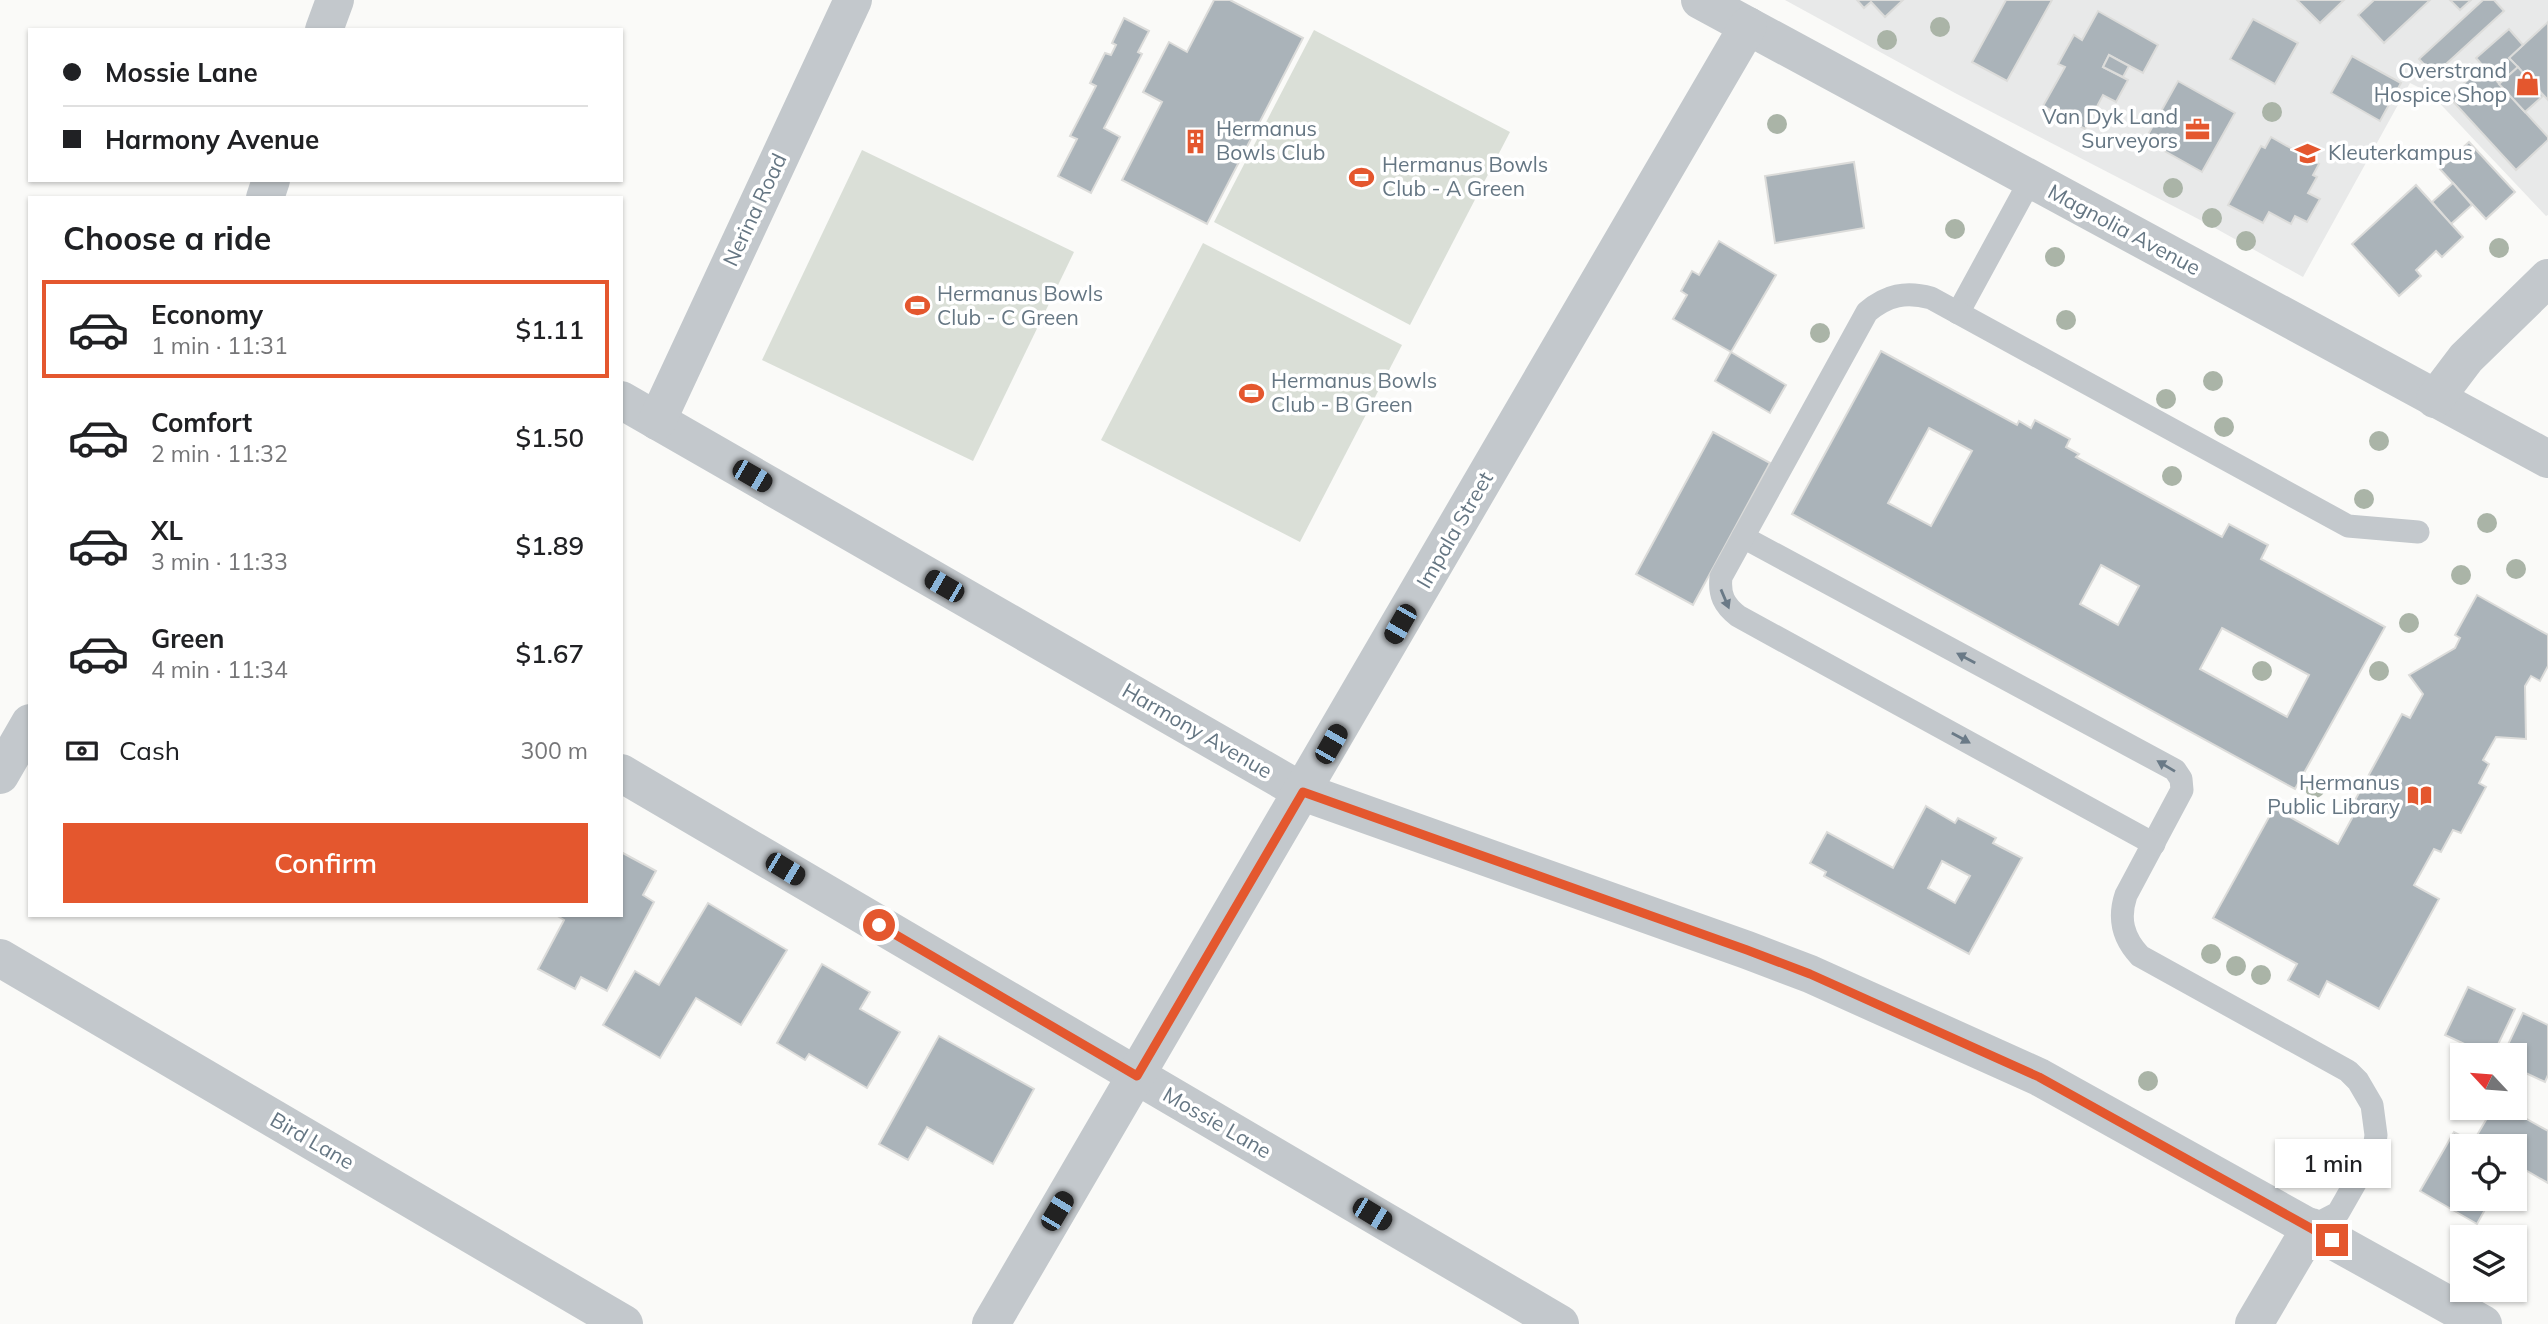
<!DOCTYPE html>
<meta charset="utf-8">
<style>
:root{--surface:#fff;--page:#f6f6f6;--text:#202124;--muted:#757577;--line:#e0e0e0;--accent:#e4572e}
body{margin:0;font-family:Mulish,sans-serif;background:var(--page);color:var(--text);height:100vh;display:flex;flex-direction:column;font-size:26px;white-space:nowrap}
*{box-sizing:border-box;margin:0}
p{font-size:23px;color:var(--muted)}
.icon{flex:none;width:38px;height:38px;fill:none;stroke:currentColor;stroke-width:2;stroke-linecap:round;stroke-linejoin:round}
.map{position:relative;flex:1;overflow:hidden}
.side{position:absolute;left:28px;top:196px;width:595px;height:721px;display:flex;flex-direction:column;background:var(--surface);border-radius:0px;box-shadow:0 2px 5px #0004}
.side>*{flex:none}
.hud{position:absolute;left:28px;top:28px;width:595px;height:154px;border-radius:0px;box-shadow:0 2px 5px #0004;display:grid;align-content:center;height:154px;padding:0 35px;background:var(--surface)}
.needle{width:46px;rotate:296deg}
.controls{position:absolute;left:2450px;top:1043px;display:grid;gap:14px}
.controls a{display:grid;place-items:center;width:77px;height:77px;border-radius:0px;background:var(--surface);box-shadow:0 2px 5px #0004;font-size:35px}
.end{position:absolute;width:32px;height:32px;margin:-16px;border:9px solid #e4572e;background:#fff;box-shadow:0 0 0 4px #fff}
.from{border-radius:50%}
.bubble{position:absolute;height:49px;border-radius:0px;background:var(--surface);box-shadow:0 2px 5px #0004;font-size:23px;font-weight:600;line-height:49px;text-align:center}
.car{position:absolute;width:21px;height:42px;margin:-21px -10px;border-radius:9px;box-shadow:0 0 5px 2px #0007;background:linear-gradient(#222 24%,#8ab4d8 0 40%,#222 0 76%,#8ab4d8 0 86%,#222 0)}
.hud b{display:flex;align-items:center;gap:24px;height:66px;font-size:26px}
.hud b+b{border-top:2px solid var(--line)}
.hud i{width:18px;height:18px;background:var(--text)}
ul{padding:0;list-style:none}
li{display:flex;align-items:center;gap:21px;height:98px;margin:0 14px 10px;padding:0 21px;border:4px solid transparent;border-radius:0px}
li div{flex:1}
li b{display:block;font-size:26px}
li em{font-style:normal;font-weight:600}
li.active{border-color:var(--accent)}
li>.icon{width:63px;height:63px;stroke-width:1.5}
h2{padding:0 35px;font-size:32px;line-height:84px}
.pay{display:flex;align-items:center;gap:18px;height:77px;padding:0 35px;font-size:26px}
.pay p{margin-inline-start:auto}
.action{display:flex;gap:14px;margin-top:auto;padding:14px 35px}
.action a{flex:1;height:80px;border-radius:0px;background:var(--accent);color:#fff;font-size:28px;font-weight:600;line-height:80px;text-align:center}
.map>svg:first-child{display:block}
.built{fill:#e8e9e9}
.green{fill:#dadfd7}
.building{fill:#aab3b9;stroke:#dcdcda;stroke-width:2;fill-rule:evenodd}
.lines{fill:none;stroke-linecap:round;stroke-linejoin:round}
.service{stroke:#c3c8cc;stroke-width:23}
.minor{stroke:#c3c8cc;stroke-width:38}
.tree{fill:#aab4a7}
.oneway{fill:#6a7a87}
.route{stroke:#e4572e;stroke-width:9}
.labels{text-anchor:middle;stroke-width:7;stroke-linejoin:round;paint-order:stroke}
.poi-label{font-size:21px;fill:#657683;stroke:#fff;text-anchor:start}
.street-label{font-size:21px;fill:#657683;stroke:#fff}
</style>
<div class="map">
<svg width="2548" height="1324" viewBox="0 0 2548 1324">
<rect width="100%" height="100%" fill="#fafaf8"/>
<polygon class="built" points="1785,0 2548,0 2548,215 2546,216 2430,93 2410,83 2303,277 2206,223 1955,93"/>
<g class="green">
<polygon points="1314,30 1510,132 1410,325 1214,222"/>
<polygon points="862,150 1074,252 973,461 762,360"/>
<polygon points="1203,243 1402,345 1300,542 1101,440"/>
</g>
<g class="building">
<polygon points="1214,0 1230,0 1303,38 1207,224 1122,180 1162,102 1143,92 1169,42 1187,52"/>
<polygon points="1857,0 1903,0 1885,17 1871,2 1864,8"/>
<polygon points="2006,0 2052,0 2007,81 1972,62"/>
<polygon points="2297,0 2344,0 2320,23"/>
<polygon points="2374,0 2430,0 2384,43 2358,15"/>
<polygon points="2450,0 2471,0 2460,10"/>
<polygon points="2483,0 2494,0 2504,11 2434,75 2419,59"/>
<polygon points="2098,11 2158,45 2143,73 2109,55 2103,67 2128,80 2116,102 2103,95 2085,129 2043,106 2065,67 2058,64 2074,35 2082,40"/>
<polygon points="1124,18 1149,31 1138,52 1142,54 1104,128 1120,137 1091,193 1058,176 1077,139 1070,136 1096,86 1090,83 1105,53 1111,55 1116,45 1112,43"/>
<polygon points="2253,19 2298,43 2275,84 2230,59"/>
<polygon points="2548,22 2548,100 2509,58"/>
<polygon points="2509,29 2523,45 2509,58 2518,67 2499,84 2476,58"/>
<polygon points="2109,55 2129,66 2123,77 2103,67"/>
<polygon points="2352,56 2401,83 2380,121 2331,93"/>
<polygon points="2483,66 2548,137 2548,140 2516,170 2449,97"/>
<polygon points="2518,67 2543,96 2525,112 2499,84"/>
<polygon points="2178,81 2235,113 2202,172 2145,140"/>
<polygon points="2271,137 2319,164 2313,175 2317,177 2308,193 2320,199 2307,222 2295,216 2291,224 2269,212 2263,223 2228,205 2261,146 2265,148"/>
<polygon points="2469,142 2515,192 2486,219 2440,169"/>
<polygon points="1854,162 1864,228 1775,243 1765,176"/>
<polygon points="2453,183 2472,205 2451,224 2432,202"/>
<polygon points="2416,185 2463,237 2442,257 2436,251 2416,270 2421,276 2399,296 2352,244"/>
<polygon points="1719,241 1776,275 1731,352 1673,319 1687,295 1681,291 1692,271 1699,275"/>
<path d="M 1881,351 L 2017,425 L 2019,421 L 2031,428 L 2035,420 L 2070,439 L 2066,447 L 2079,454 L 2076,457 L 2222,537 L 2229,524 L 2268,545 L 2261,559 L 2385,627 L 2295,789 L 1792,514 ZM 1929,428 L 1972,451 L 1931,526 L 1888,503 ZM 2101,565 L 2139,586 L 2118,625 L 2080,604 ZM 2222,628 L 2309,675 L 2287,717 L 2200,669 Z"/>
<polygon points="1731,352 1786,385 1770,413 1715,381"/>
<polygon points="1713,432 1770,463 1693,605 1636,574"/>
<polygon points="2477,595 2548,635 2548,666 2540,681 2531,676 2525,686 2526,739 2496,737 2483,760 2489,764 2479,783 2486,787 2461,833 2453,830 2441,852 2434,849 2414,885 2439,899 2379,1009 2327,981 2319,997 2288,980 2297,964 2213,918 2274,808 2338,844 2358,807 2353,804 2402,714 2410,718 2423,694 2409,675 2455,648 2460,638 2455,635"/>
<path d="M 1926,806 L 1955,823 L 1958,818 L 1996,838 L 1993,843 L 2022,858 L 1969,954 L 1824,876 L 1826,872 L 1810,863 L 1827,832 L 1893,868 ZM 1942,861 L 1970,876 L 1955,903 L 1928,888 Z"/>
<polygon points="621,852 656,871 643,895 654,902 607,991 581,977 575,989 538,969 564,920 556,915 621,915"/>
<polygon points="708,903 787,950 741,1025 696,998 660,1058 603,1025 635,971 659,985"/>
<polygon points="822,964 870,992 860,1009 900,1032 867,1088 809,1054 805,1060 777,1043"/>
<polygon points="2468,987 2515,1009 2493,1055 2488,1055 2445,1035"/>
<polygon points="2523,1013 2548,1025 2548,1075 2545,1082 2515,1068 2515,1055 2503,1055"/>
<polygon points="939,1036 1034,1089 993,1164 927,1127 908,1160 879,1144"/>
<polygon points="2493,1108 2507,1108 2548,1131 2548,1183 2515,1164 2515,1146 2462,1146 2462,1199 2491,1199 2477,1224 2420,1191 2454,1132 2473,1142"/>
</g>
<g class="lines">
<g class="service">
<polyline points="1958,313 2031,179"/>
<path d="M 1743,537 L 2175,770 L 2181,779 L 2182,790 L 2126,895 C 2118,919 2123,938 2140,956 L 2348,1071 L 2358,1081 L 2372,1105 L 2376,1135 L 2374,1150 L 2338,1213 L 2311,1227"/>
<path d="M 2154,844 L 1738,616 C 1724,605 1719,595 1721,577 L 1867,312 C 1887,295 1906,291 1931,298 L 2348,526 L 2418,532"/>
</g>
<g class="minor">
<polyline points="1700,0 2548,459"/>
<polyline points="324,30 335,0"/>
<polyline points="265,198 271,180"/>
<polyline points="2435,399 2466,358 2548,278"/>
<polyline points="621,400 1303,792 1747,950 1810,974 2039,1077 2483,1324"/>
<polyline points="657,421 853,0"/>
<polyline points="621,773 1560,1324"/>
<polyline points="0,775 30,723"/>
<polyline points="0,958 624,1324"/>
<polyline points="991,1324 1748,26"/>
<polyline points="2254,1324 2311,1227"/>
</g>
</g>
<g class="tree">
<circle cx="1940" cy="27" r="10"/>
<circle cx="1887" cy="40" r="10"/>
<circle cx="2272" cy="112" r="10"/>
<circle cx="1777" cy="124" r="10"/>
<circle cx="2173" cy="188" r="10"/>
<circle cx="2212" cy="218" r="10"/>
<circle cx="1955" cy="229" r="10"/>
<circle cx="2246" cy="241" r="10"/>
<circle cx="2499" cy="248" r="10"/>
<circle cx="2055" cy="257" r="10"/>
<circle cx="2066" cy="320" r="10"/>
<circle cx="1820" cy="333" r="10"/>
<circle cx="2213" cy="381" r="10"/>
<circle cx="2166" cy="399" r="10"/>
<circle cx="2224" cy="427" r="10"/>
<circle cx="2379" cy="441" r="10"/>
<circle cx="2172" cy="476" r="10"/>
<circle cx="2364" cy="499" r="10"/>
<circle cx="2487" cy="523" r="10"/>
<circle cx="2516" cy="569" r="10"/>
<circle cx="2461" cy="575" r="10"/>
<circle cx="2409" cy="623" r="10"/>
<circle cx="2262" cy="671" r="10"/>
<circle cx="2379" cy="671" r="10"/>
<circle cx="2315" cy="788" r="10"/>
<circle cx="2211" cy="954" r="10"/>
<circle cx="2236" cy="966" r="10"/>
<circle cx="2261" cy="975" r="10"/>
<circle cx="2148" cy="1081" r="10"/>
</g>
<defs><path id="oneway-solid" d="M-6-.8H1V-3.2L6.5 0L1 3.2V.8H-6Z" transform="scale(1.75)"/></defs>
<g class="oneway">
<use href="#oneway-solid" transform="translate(1725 599) rotate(67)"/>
<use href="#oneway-solid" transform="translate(1966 658) rotate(-152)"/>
<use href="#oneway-solid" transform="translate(1961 738) rotate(29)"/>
<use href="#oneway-solid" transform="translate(2166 766) rotate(-149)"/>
</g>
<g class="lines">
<polyline class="route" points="879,925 1137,1076 1303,792 1747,950 1810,974 2039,1077 2332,1240"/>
</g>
<defs>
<symbol id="shop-bare" viewBox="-9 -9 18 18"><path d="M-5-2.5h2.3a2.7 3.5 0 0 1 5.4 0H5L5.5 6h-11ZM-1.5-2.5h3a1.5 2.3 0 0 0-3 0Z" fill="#e4572e" stroke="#fff" stroke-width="2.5" paint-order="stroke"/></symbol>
<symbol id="office-bare" viewBox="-9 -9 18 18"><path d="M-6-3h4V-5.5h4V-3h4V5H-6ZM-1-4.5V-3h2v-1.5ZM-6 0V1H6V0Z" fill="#e4572e" stroke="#fff" stroke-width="2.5" paint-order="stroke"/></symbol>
<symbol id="building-bare" viewBox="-9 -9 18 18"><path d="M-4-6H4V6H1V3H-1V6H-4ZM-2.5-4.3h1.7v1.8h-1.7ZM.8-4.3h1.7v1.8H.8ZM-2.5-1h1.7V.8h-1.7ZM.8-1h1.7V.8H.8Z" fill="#e4572e" stroke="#fff" stroke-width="2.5" paint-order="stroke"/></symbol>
<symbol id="school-bare" viewBox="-9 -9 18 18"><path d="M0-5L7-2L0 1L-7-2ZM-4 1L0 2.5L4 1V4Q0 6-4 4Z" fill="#e4572e" stroke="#fff" stroke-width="2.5" paint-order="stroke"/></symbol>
<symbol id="stadium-bare" viewBox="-9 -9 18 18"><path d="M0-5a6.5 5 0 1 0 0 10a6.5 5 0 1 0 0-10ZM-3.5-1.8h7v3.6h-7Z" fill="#e4572e" stroke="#fff" stroke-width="2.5" paint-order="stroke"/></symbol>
<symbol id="library-bare" viewBox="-9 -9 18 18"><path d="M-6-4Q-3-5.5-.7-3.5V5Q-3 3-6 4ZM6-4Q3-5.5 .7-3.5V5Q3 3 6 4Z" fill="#e4572e" stroke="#fff" stroke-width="2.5" paint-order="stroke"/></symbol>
</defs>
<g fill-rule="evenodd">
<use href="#shop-bare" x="2510" y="66" width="35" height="35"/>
<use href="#office-bare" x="2180" y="112" width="35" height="35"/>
<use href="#building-bare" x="1178" y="124" width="35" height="35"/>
<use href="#school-bare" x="2290" y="136" width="35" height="35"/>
<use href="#stadium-bare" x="1344" y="160" width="35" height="35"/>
<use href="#stadium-bare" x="900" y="288" width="35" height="35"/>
<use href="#stadium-bare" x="1234" y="376" width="35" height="35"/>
<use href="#library-bare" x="2402" y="778" width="35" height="35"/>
</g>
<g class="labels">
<g class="poi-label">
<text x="2507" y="78" text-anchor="end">Overstrand<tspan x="2507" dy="24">Hospice Shop</tspan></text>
<text x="2178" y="124" text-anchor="end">Van Dyk Land<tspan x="2178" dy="24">Surveyors</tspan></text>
<text x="1216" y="136">Hermanus<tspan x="1216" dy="24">Bowls Club</tspan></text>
<text x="2328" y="160">Kleuterkampus</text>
<text x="1382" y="172">Hermanus Bowls<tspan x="1382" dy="24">Club - A Green</tspan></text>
<text x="937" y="301">Hermanus Bowls<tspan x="937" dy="24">Club - C Green</tspan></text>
<text x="1271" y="388">Hermanus Bowls<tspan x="1271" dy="24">Club - B Green</tspan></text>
<text x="2400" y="790" text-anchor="end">Hermanus<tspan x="2400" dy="24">Public Library</tspan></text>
</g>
<g class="street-label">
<text transform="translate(755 210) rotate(-65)" y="7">Nerina Road</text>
<text transform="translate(2124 230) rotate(28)" y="7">Magnolia Avenue</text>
<text transform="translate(1455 530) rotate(-60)" y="7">Impala Street</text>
<text transform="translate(1197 731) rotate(30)" y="7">Harmony Avenue</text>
<text transform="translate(1217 1123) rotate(30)" y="7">Mossie Lane</text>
<text transform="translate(312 1141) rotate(30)" y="7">Bird Lane</text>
</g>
</g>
</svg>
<div class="controls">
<a><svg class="needle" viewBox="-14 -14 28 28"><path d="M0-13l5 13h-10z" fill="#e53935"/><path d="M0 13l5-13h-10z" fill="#757577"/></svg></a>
<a><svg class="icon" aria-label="locate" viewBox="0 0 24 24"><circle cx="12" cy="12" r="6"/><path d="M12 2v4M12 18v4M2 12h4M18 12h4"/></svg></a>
<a><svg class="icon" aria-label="layers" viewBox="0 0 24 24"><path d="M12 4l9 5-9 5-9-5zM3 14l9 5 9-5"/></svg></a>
</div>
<i class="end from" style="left:879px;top:925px"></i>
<i class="end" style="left:2332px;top:1240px"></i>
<div class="bubble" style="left:2275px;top:1139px;width:116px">1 min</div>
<i class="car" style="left:752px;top:476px;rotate:120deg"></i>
<i class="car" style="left:944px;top:586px;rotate:300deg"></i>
<i class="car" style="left:1400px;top:624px;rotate:210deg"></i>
<i class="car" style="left:1331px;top:744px;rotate:30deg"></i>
<i class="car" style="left:785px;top:869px;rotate:121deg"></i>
<i class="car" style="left:1057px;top:1211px;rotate:31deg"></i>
<i class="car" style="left:1372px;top:1214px;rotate:121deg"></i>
<div class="hud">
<b><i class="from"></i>Mossie Lane</b>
<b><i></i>Harmony Avenue</b>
</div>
<section class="side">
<h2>Choose a ride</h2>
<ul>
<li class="active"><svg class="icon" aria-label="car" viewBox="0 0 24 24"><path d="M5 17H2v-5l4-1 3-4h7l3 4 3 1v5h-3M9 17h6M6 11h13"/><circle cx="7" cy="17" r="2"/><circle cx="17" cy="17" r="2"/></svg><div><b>Economy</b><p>1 min · 11:31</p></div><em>$1.11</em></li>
<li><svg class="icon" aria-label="car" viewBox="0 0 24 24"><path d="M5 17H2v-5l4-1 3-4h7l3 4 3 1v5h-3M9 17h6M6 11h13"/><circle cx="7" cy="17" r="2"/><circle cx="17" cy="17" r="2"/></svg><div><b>Comfort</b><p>2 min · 11:32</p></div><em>$1.50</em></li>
<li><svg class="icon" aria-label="car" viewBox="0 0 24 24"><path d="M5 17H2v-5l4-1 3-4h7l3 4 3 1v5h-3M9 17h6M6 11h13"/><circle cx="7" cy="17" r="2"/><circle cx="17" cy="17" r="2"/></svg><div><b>XL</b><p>3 min · 11:33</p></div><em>$1.89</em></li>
<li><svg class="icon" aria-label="car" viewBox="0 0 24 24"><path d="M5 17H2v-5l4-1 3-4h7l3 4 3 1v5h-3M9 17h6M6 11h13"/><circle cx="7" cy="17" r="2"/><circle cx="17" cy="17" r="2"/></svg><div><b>Green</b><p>4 min · 11:34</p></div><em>$1.67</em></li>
</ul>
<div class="pay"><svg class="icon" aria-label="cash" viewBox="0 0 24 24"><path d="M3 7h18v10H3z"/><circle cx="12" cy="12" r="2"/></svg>Cash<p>300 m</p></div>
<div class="action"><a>Confirm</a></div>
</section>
</div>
